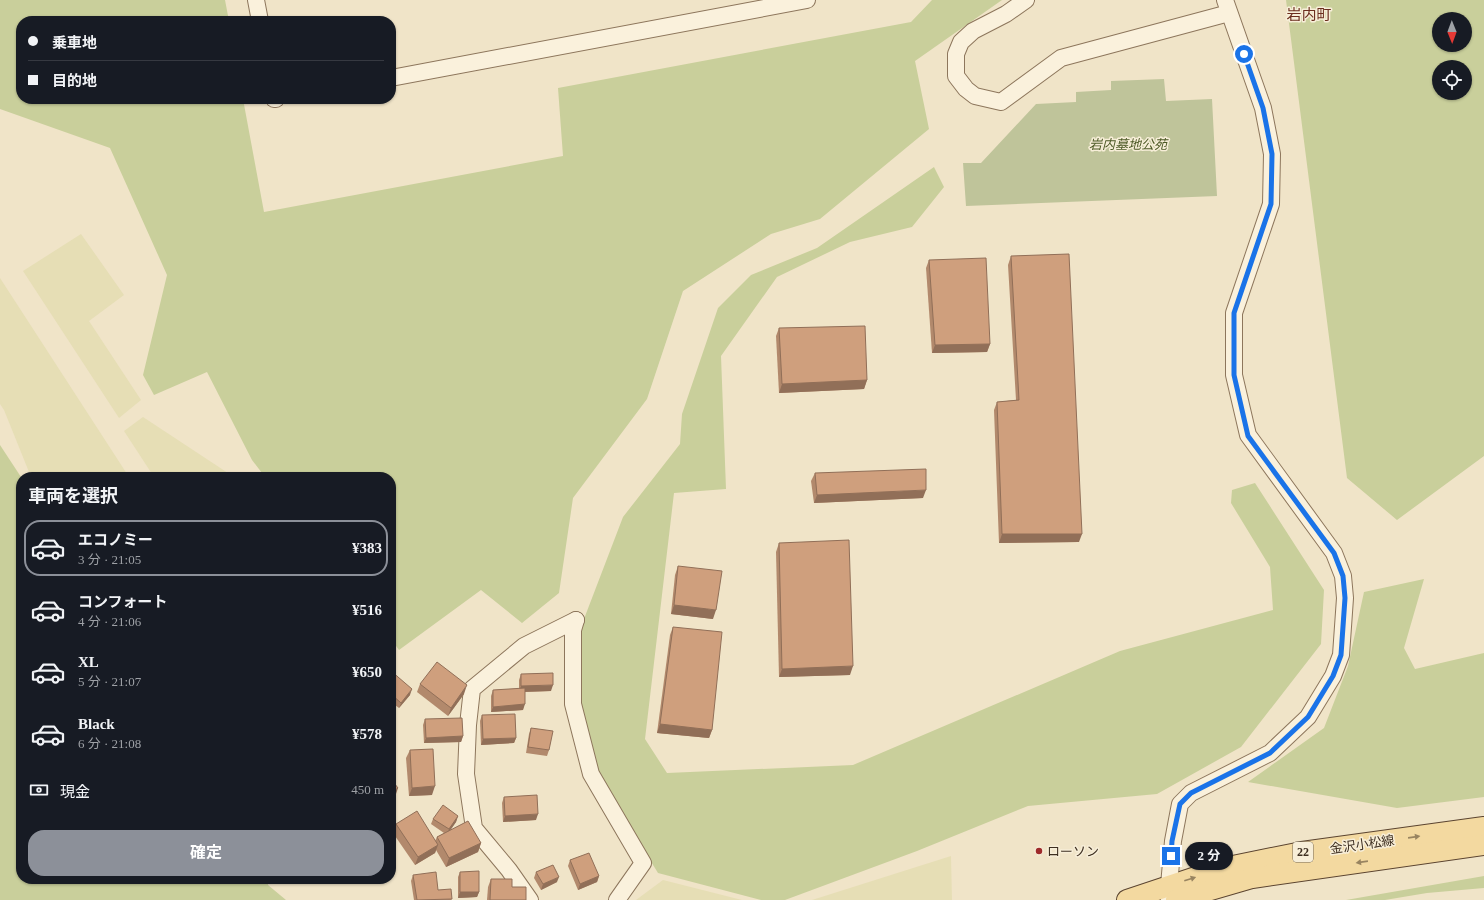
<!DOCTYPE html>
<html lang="ja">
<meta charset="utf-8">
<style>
:root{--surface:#171b24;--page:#242831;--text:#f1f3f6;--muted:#9ea1a6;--line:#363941;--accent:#8c9099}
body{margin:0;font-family:"Times New Roman","Noto Sans JP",serif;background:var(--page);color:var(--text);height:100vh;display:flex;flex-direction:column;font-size:15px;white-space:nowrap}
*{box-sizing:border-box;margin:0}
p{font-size:13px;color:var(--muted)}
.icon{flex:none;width:22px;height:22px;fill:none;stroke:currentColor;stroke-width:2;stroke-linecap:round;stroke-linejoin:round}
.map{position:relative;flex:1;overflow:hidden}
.drawer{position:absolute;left:16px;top:472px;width:380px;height:412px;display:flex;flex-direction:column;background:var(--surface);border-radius:16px;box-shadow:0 1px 3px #0004}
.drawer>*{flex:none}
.guide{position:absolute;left:16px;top:16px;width:380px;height:88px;border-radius:16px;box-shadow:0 1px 3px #0004;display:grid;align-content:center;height:88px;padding:0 12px;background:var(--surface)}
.needle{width:26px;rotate:179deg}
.fabs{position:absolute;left:1432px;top:12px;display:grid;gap:8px}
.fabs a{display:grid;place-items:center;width:40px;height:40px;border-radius:50%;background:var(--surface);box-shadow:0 1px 3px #0004;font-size:20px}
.end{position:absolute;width:18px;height:18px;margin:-9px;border:5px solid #1a73e8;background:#fff;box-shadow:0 0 0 2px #fff}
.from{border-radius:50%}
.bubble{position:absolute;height:28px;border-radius:14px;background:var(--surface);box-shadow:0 1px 3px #0004;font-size:13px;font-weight:700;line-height:28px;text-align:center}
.guide b{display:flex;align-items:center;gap:14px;height:38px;font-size:15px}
.guide b+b{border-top:1px solid var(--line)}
.guide i{width:10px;height:10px;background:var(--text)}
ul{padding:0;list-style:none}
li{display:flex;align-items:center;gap:12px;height:56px;margin:0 8px 6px;padding:0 4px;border:2px solid transparent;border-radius:16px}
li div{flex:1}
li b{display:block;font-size:15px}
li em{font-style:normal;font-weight:700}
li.selected{border-color:var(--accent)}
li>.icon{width:36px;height:36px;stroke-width:1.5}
h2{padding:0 12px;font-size:18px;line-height:48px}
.pay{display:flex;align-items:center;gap:10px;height:44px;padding:0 12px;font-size:15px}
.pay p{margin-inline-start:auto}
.cta{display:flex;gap:8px;margin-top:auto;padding:8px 12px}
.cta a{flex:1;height:46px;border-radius:16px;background:var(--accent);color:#fff;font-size:16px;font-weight:700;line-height:46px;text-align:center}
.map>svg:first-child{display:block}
.farmland{fill:#e6deb5}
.green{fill:#c9cf9b;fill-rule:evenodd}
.cemetery{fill:#bfc49a}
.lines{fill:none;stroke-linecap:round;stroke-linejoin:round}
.minor-casing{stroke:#8d765c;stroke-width:18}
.major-casing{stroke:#5b4430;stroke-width:22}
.minor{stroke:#faf1dc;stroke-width:16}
.major{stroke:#f3d9a0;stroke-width:20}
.wall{fill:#b2896c}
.shaded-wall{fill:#916f58}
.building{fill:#cf9f7d;stroke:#916f58}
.oneway{fill:#988460}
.route{stroke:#1a73e8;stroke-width:5}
.poi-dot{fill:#9e2a2b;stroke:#f7eed8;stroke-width:1.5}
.labels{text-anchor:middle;stroke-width:3;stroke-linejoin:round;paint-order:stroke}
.shield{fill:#f7eed8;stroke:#756857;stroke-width:1}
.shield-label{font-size:12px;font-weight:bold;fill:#3d2e20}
.park-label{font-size:13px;font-style:italic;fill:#4d5a26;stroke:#f7eed8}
.street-label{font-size:13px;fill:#3d2e20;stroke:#f7eed8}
.poi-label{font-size:13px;fill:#3d2e20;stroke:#f7eed8;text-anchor:start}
.quarter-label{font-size:15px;fill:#6b2e1e;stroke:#f7eed8}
</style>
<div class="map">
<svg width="1484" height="900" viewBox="0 0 1484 900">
<rect width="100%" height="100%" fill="#f0e4c8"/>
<g class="farmland">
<polygon points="81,234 124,295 89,321 141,400 119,418 23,271"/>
<polygon points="0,278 129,477 35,477 29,472 4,410 0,404"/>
<polygon points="143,417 234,477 154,477 124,431"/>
<polygon points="951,856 952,900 812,900"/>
<polygon points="663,880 742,900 636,900"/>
</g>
<g class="green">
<polygon points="0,0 225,0 229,21 21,21 21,99 243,99 264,212 563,156 558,88 911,22 932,0 1002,0 915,61 929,129 820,219 771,234 683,291 647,399 573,498 559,593 522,623 481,590 399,650 391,639 391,477 265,477 252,460 207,372 154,395 143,375 167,275 110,148 0,109"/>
<path d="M 1286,0 L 1484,0 L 1484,456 L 1397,520 L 1347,478 ZM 1439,19 L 1465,19 L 1465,45 L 1439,45 ZM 1439,67 L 1465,67 L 1465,93 L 1439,93 Z"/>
<polygon points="934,167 944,187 912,227 850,242 777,277 721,356 726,489 674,493 645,739 667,773 853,765 1120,651 1273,610 1270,567 1231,503 1232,490 1255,483 1324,590 1321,644 1241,747 1157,794 1028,806 917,851 785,900 761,900 658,873 597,774 579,704 579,632 623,517 680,444 682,414 718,308 751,275 817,248"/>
<polygon points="0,445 21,477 21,879 268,879 268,885 286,900 0,900"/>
<polygon points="1424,579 1404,648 1415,669 1484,653 1484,797 1397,808 1248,782 1324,728 1348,666 1364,592"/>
<polygon points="1484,876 1484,888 1427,893 1385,900 1346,900"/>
</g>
<polygon class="cemetery" points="1164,79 1166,101 1212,99 1217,196 966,206 963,163 981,163 1036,104 1076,102 1076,92 1111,90 1111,81"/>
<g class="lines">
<defs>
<g id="minor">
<polyline points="256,0 260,21"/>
<polyline points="1026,0 1006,14 973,31 961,42 956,54 956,76 966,89 975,96 1001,102 1061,58 1229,13"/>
<polyline points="391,78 807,0"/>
<polyline points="274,99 276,99"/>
<polyline points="576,620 573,630 573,704 591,774 643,863 617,900"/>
<polyline points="1168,896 1173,841 1180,804 1191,793 1270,753 1308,717 1333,676 1341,655 1345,598 1343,576 1334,553 1248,435 1234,375 1234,313 1271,204 1272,154 1263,108 1225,0"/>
<polyline points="530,900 509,870 474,828 466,774 468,725 472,689 524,646 576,620"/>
</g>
<g id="major">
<polyline points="1127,900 1223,868 1302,852 1484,827"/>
<polyline points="1176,900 1252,878 1484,845"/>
</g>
</defs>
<use href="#minor" class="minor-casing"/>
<use href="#major" class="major-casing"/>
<use href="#minor" class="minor"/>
<use href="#major" class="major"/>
</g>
<g class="wall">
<polygon points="1011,256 1079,542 999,543 994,410 997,402 1016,400 1008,265"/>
<polygon points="929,260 990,344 987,352 932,353 926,268"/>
<polygon points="779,328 867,380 864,389 779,393 776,336"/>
<polygon points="815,473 923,498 814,503 811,481"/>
<polygon points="779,543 850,675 779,677 776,552"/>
<polygon points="678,566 713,619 671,614 675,575"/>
<polygon points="673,627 712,730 709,738 657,733 670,635"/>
<polygon points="391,671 410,695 399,708 391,702"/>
<polygon points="521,674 551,691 525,692 523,710 491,712 491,696 493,690 519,689 519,680"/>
<polygon points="420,684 464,694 448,716 417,692"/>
<polygon points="482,715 516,738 514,743 481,745 480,721"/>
<polygon points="425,719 463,736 461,742 424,743 423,725"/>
<polygon points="531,728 549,750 547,756 526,753 529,734"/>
<polygon points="410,750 432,795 409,796 406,758"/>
<polygon points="504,797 536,820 503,822 502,803"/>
<polygon points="458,816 456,822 450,830 481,843 478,852 446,867 436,850 435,853 415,865 393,833 396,824 435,841 437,837 444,833 431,824 433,819"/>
<polygon points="570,860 599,876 597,882 578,890 568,866"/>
<polygon points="460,872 479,892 477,897 458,898 458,877"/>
<polygon points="536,872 557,882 541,890 534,878"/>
<polygon points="413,875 438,890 452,900 414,900 411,881"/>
<polygon points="491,879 512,887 526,900 487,900 488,887"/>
</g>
<g class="shaded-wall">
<polygon points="990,344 987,352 932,353 935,345"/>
<polygon points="867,380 864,389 779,393 782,384"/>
<polygon points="926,490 923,498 814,503 817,495"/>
<polygon points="1002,534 1082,534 1079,542 999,543"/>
<polygon points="674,605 716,610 713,619 671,614"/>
<polygon points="853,666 850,675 779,677 782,669"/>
<polygon points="467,685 464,694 448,716 451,708"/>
<polygon points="553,685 551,691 519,692 521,686"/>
<polygon points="412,689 410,695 399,708 401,703"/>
<polygon points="525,704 523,710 491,712 493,707"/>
<polygon points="660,724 712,730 709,738 657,733"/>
<polygon points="463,736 461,742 424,743 426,738"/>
<polygon points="516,738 514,743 481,745 483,739"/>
<polygon points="435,786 432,795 409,796 412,788"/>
<polygon points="398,788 396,794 391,797 391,793"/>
<polygon points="538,814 536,820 503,822 505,816"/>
<polygon points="458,816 456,822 447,835 449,829"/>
<polygon points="481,843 478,852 446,867 449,858"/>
<polygon points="438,845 435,853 415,865 418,857"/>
<polygon points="599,876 597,882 578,890 580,884"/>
<polygon points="559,877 557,882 541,890 543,884"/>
<polygon points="460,892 479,892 477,897 458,898"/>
</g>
<g class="building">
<polygon points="1069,254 1082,534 1002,534 997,402 1019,400 1011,256"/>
<polygon points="986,258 990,344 935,345 929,260"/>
<polygon points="865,326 867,380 782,384 779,328"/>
<polygon points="926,469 926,490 817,495 815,473"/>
<polygon points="849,540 853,666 782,669 779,543"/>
<polygon points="678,566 722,571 716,610 674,605"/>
<polygon points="673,627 722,632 712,730 660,724"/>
<polygon points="437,662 467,685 451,708 420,684"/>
<polygon points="391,671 412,689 401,703 391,694"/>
<polygon points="553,673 553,685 521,686 521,674"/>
<polygon points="525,688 525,704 493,707 493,690"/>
<polygon points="515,714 516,738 483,739 482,715"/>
<polygon points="462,718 463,736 426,738 425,719"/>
<polygon points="531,728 553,731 549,750 528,747"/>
<polygon points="433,749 435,786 412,788 410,750"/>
<polygon points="391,779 398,788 391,793"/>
<polygon points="537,795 538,814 505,816 504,797"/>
<polygon points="443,805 458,816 449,829 433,819"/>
<polygon points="417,811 438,845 418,857 396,824"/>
<polygon points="468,821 481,843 449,858 437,837"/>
<polygon points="589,853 599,876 580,884 570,860"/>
<polygon points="553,865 559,877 543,884 536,872"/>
<polygon points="479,871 479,892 460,892 460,872"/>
<polygon points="436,872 438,890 451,889 452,899 417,900 413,875"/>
<polygon points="491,879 512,879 512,887 526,887 526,900 490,900"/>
</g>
<defs><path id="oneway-solid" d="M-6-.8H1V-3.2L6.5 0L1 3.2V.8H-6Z"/></defs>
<g class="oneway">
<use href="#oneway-solid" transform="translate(1414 837) rotate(-8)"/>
<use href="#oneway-solid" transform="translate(1362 862) rotate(172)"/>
<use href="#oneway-solid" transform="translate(1190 879) rotate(-18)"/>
</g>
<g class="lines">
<polyline class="route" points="1171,856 1172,841 1180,804 1191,793 1270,753 1308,717 1333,676 1341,655 1345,598 1343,576 1334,553 1248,436 1234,375 1234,313 1271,204 1272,154 1263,108 1244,54"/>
</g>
<circle class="poi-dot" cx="1039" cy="851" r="4"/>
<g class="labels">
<rect class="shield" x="1293" y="842" width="20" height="20" rx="3"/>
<g class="shield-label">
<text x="1303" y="856">22</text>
</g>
<g class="park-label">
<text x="1128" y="149">岩内墓地公苑</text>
</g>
<g class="street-label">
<text transform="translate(1362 844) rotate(-8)" y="5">金沢小松線</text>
</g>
<g class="poi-label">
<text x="1047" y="856">ローソン</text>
</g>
<g class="quarter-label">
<text x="1309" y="20">岩内町</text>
</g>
</g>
</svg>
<div class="fabs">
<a><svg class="needle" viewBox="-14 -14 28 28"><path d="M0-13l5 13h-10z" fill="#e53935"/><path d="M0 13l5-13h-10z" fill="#9ea1a6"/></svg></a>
<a><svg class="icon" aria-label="locate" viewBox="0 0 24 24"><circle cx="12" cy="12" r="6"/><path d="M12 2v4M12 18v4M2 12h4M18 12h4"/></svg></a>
</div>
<i class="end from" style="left:1244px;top:54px"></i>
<i class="end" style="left:1171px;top:856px"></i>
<div class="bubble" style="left:1185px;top:842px;width:48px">2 分</div>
<div class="guide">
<b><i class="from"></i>乗車地</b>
<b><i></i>目的地</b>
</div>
<section class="drawer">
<h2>車両を選択</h2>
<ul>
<li class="selected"><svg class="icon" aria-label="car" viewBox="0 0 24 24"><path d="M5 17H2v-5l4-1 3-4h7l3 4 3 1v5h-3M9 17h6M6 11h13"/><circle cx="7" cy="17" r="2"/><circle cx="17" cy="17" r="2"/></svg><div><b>エコノミー</b><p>3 分 · 21:05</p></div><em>¥383</em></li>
<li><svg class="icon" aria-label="car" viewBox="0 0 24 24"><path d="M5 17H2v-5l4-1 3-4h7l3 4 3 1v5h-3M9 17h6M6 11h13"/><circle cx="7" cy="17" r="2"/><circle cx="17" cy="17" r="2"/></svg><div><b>コンフォート</b><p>4 分 · 21:06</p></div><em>¥516</em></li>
<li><svg class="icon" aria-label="car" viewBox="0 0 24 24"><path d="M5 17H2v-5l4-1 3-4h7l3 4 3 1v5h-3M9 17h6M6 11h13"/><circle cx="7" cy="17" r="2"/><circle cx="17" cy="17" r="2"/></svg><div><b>XL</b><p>5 分 · 21:07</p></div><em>¥650</em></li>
<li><svg class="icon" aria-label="car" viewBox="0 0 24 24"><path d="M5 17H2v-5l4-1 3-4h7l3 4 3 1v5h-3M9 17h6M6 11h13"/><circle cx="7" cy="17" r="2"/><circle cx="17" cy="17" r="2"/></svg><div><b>Black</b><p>6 分 · 21:08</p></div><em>¥578</em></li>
</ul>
<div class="pay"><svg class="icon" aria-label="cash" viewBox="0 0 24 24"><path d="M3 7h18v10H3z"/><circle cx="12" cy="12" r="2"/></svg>現金<p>450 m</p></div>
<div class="cta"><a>確定</a></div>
</section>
</div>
